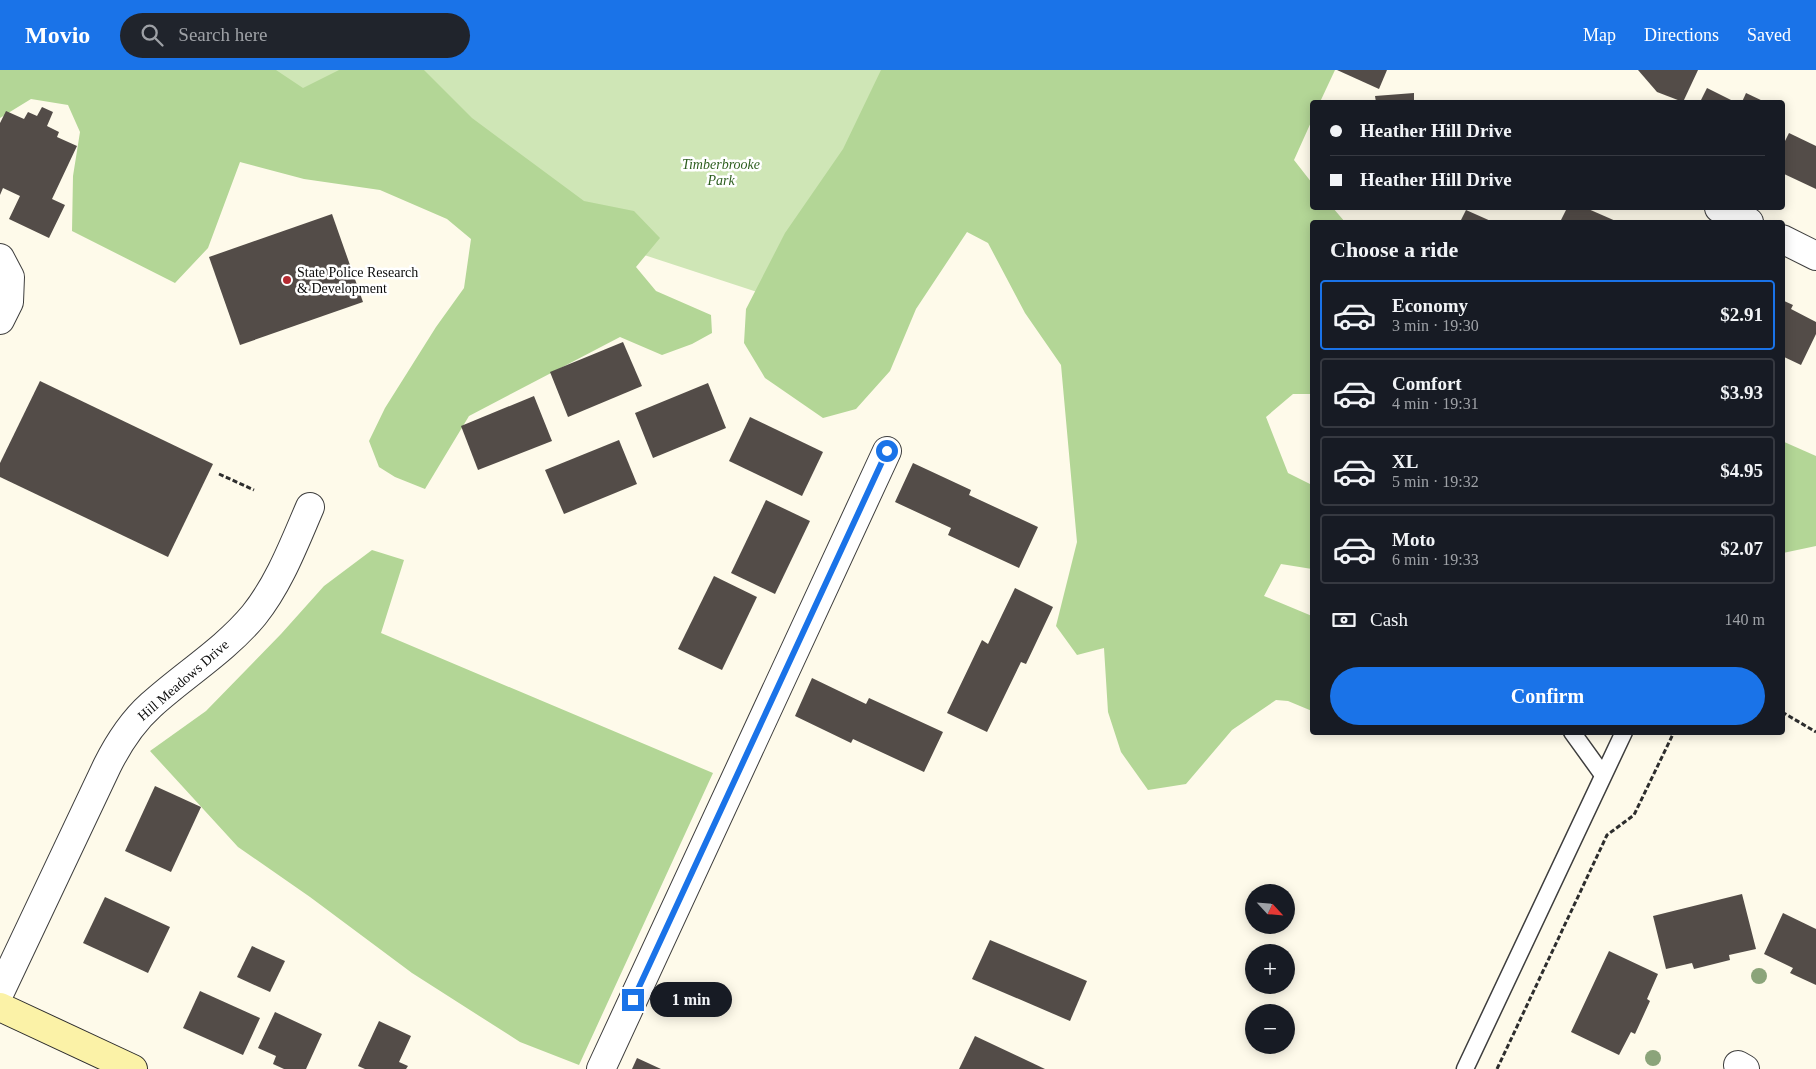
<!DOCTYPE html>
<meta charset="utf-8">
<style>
:root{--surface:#171b24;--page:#20242c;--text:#f1f3f6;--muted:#9ea1a6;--line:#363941;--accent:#1a73e8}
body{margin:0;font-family:"Times New Roman",serif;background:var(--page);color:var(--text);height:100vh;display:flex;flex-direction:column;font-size:19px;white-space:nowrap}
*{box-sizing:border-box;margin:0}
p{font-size:16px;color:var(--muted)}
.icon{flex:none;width:28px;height:28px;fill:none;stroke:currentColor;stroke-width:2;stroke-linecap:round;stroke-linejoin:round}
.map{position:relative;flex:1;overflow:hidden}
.panel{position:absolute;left:1310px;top:150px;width:475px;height:515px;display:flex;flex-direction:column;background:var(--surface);border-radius:5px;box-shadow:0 2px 12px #0003}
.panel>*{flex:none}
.hud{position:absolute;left:1310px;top:30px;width:475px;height:110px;border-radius:5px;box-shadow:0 2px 12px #0003;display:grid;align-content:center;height:110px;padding:0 20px;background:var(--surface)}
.needle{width:32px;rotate:116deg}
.controls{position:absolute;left:1245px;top:814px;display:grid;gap:10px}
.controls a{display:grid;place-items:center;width:50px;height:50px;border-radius:50%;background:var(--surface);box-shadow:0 2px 12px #0003;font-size:25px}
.end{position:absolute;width:22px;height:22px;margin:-11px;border:6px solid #1a73e8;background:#fff;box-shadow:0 0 0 2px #fff}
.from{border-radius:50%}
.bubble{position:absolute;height:35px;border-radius:18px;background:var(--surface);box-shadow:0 2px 12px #0003;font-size:16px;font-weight:700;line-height:35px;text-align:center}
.hud b{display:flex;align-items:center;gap:18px;height:48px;font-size:19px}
.hud b+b{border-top:1px solid var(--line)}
.hud i{width:12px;height:12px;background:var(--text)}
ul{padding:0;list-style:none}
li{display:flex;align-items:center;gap:15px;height:70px;margin:0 10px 8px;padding:0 10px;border:2px solid var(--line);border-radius:5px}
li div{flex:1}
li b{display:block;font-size:19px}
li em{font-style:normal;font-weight:700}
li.on{border-color:var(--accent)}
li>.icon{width:45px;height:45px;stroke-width:1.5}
h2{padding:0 20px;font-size:22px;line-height:60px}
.pay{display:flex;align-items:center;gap:12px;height:55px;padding:0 20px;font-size:19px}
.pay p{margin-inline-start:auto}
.action{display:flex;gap:10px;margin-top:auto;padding:10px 20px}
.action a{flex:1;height:58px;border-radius:30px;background:var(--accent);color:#fff;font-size:20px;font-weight:700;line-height:58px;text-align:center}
header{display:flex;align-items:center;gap:30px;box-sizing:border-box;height:70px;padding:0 25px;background:var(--accent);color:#fff}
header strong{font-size:24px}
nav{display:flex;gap:28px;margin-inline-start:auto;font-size:18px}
.search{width:350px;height:45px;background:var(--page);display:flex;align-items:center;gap:12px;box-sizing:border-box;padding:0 18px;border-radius:28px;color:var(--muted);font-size:19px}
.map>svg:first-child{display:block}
.green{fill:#cfe6b6}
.forest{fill:#b3d696}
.building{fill:#534c48}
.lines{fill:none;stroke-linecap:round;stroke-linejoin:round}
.lane-casing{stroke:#3e3e3e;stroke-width:19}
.street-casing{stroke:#3e3e3e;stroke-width:30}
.secondary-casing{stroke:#2d2d2d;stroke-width:30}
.path{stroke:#2d2d2d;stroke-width:3;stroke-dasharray:5 2.5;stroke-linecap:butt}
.lane{stroke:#fff;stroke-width:16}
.street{stroke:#fff;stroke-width:28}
.secondary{stroke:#fbf2a7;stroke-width:28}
.tree{fill:#8ba47a}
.route{stroke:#1a73e8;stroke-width:6}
.poi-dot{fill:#b32a31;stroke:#fff;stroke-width:2}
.labels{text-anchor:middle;stroke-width:5;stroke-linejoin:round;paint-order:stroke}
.park-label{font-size:14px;font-style:italic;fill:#2d5e1f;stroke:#fff}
.poi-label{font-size:14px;fill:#0b0b0b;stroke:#fff;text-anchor:start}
.street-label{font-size:14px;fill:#0b0b0b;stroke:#fff}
</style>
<header>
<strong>Movio</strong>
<div class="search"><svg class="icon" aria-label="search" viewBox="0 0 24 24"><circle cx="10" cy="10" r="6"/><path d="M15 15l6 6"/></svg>Search here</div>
<nav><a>Map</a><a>Directions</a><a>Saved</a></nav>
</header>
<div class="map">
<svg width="1816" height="999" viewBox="0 0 1816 999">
<rect width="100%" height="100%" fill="#fefaea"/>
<polygon class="green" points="81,0 894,0 769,226"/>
<g class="forest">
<polygon points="0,0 276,0 303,18 339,0 424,0 472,48 584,131 634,141 660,168 636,197 656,221 711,245 712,263 692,274 662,285 620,267 469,346 425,419 395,407 379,397 369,371 385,338 436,257 464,218 471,169 447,149 380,120 304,109 240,92 208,178 175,213 72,161 73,106 80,62 68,35 31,29 0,48"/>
<polygon points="881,0 1335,0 1320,32 1312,32 1312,50 1294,90 1312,113 1312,138 1333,138 1345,152 1312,152 1312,324 1293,324 1266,347 1288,403 1312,415 1312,499 1281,494 1264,526 1312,546 1312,641 1288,631 1276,630 1232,660 1186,714 1148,720 1121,682 1108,642 1104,578 1077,585 1056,556 1077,472 1061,295 1025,243 988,173 967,162 916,239 890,301 856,339 823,348 765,308 744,273 746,239 785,163 843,79"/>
<polygon points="1782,371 1816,386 1816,476 1783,483"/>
<polygon points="372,480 404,490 381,563 713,703 579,995 520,972 412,903 310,827 238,777 150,681 206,641 281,564 324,516"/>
</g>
<g class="building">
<polygon points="1337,0 1387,0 1379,19"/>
<polygon points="1638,0 1698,0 1683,32 1657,22"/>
<polygon points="1707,18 1735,32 1700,32"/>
<polygon points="1414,23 1414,32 1376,32 1375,26"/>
<polygon points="1746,23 1765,32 1742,32"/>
<polygon points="42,37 53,42 47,56 59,62 57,67 77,76 52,129 65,135 49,168 9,149 20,126 3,118 0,125 0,53 6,41 24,49 28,42 37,46"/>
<polygon points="1789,63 1816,76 1816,119 1782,103 1782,77"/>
<polygon points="1567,138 1586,138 1618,152 1560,152"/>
<polygon points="1466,140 1493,152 1460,152"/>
<polygon points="332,144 363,232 240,275 209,187"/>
<polygon points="1782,230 1793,235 1791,239 1816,252 1816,264 1801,295 1782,286"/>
<polygon points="623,272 642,316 568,347 550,302"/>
<polygon points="40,311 213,394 168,487 0,407 0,393"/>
<polygon points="708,313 726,358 653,388 635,343"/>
<polygon points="534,326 552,371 478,400 461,356"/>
<polygon points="750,347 823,382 802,426 729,391"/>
<polygon points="619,370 637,414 564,444 545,400"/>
<polygon points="913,393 971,420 969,425 1038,457 1019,498 948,465 951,458 895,432"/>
<polygon points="766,430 810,451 775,524 731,503"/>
<polygon points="714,506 757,527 722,600 678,579"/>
<polygon points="1015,518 1053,537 1026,594 1021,592 987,662 947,643 982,570 988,574"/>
<polygon points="812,608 866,634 869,628 943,662 924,702 853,669 851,673 795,646"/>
<polygon points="155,716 201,737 171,802 125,781"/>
<polygon points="1742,824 1756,879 1729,885 1730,890 1694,899 1692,893 1666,899 1653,846"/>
<polygon points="105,827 170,857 148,903 83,873"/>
<polygon points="1783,843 1816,859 1816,915 1790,903 1793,898 1764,884"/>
<polygon points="990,870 1087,911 1070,951 972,909"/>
<polygon points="252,876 285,891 270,922 237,907"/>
<polygon points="1609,881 1658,904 1647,929 1650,931 1635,964 1631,962 1619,985 1571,962"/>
<polygon points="200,921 260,948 243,985 183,958"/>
<polygon points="275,942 322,964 306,999 284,999 273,994 276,986 258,978"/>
<polygon points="379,951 411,966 399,992 408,996 406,999 365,999 358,996"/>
<polygon points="975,966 1045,999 959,999"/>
<polygon points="637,988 661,999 632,999"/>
</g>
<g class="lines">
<defs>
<g id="lane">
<polyline points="1572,662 1603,705"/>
<polyline points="1465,999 1624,662"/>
</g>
<g id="street">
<polyline points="1719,138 1749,152"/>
<polyline points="1782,169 1816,186"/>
<polyline points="0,188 10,207 9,232 0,250"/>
<path d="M 0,922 L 107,696 C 118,674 132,652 151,635 C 184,605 225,580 254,545 C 279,514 294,474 310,437"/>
<polyline points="1738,995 1745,999"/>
<polyline points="601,999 887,381"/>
</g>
<polyline id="secondary" points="0,937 133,999"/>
</defs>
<use href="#lane" class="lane-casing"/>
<use href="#street" class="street-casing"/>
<use href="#secondary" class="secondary-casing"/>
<g class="path">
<polyline points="219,404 254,420"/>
<polyline points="1782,642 1816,662"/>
<polyline points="1497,999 1607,765 1634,745 1674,662"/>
</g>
<use href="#lane" class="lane"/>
<use href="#street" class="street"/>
<use href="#secondary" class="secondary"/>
</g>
<g class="tree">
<circle cx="1759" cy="906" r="8"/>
<circle cx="1653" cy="988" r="8"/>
</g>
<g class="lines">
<polyline class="route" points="633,930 887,381"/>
</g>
<circle class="poi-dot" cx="287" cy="210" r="5"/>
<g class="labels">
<g class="park-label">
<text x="721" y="99">Timberbrooke<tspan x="721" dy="16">Park</tspan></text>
</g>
<g class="poi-label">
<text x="297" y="207">State Police Research<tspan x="297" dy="16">&amp; Development</tspan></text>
</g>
<g class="street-label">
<text transform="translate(183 610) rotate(-41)" y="5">Hill Meadows Drive</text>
</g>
</g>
</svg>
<div class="controls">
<a><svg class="needle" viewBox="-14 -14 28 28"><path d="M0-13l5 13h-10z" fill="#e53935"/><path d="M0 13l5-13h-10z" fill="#9ea1a6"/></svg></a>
<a>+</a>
<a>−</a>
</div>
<i class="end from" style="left:887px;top:381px"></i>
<i class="end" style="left:633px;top:930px"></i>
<div class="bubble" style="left:650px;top:912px;width:82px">1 min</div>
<div class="hud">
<b><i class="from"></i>Heather Hill Drive</b>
<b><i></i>Heather Hill Drive</b>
</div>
<section class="panel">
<h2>Choose a ride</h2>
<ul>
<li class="on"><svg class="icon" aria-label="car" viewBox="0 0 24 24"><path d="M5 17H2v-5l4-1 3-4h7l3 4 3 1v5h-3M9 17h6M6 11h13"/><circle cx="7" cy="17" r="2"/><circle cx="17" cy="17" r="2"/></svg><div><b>Economy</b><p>3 min · 19:30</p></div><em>$2.91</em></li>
<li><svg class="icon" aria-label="car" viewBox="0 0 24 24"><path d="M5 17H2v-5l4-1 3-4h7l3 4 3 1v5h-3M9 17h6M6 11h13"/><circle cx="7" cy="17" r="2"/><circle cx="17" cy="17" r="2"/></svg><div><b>Comfort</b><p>4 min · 19:31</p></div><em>$3.93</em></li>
<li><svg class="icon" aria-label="car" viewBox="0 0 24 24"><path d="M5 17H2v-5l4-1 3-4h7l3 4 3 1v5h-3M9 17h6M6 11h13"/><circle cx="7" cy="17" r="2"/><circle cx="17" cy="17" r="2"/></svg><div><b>XL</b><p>5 min · 19:32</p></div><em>$4.95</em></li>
<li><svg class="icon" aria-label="car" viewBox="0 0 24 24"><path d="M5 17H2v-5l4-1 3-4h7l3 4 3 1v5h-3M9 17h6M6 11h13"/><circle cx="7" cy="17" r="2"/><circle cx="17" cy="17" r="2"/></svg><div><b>Moto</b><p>6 min · 19:33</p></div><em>$2.07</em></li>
</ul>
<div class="pay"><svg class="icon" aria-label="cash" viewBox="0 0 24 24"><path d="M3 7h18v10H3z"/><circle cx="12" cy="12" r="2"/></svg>Cash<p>140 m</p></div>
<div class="action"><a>Confirm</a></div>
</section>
</div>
